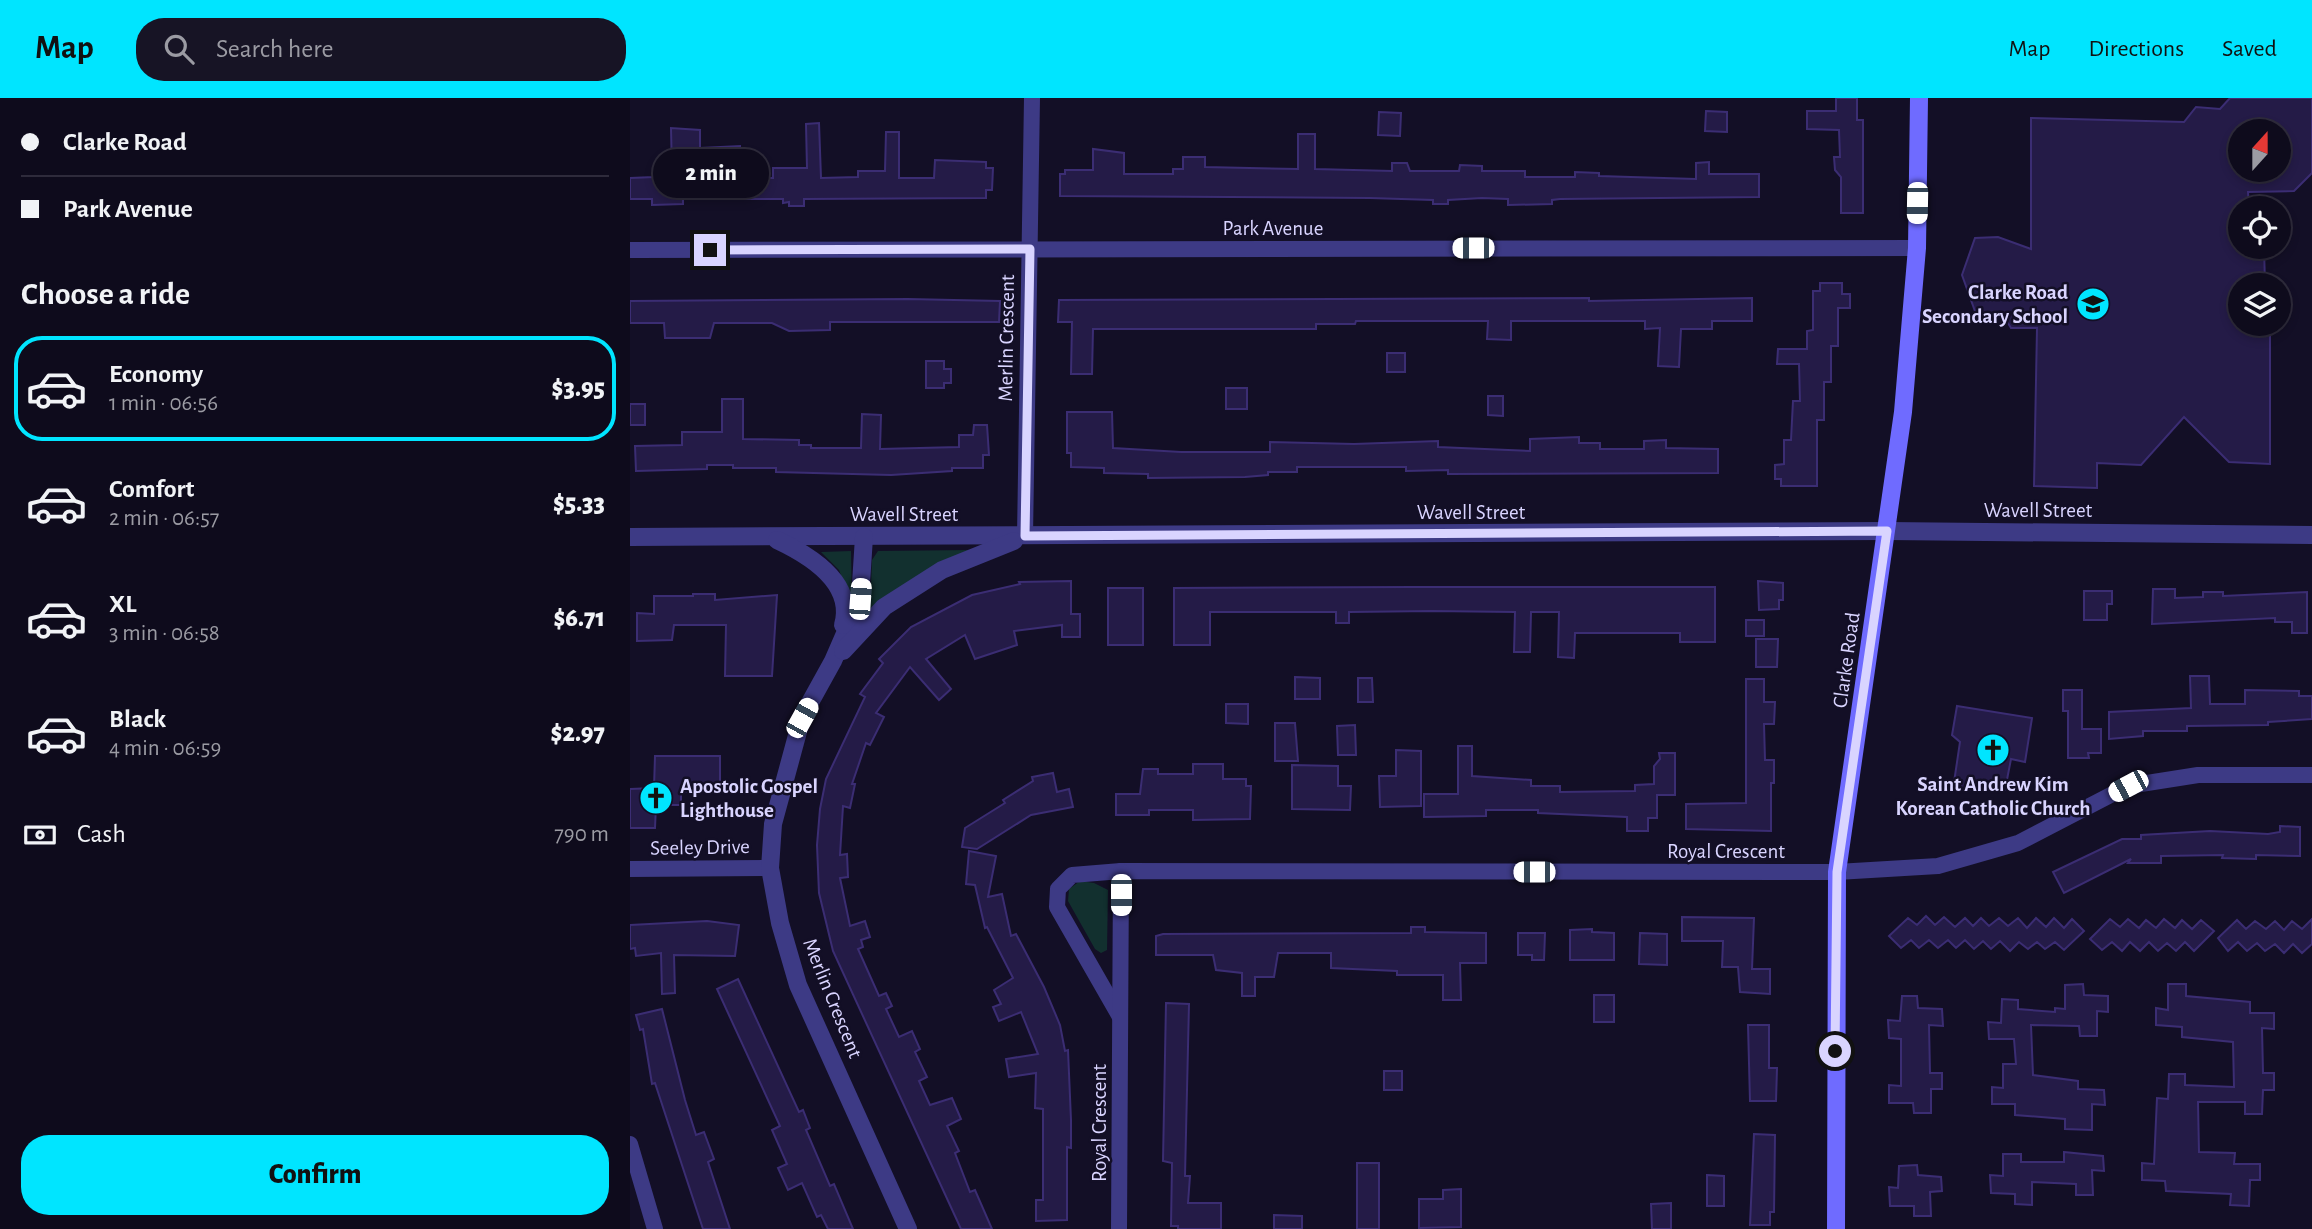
<!DOCTYPE html>
<meta charset="utf-8">
<style>
:root{--surface:#0e0b1c;--page:#171425;--text:#f1f3f6;--muted:#9b9ba3;--line:#2e2b3b;--accent:#00e5ff}
body{margin:0;font-family:"Alegreya Sans",sans-serif;background:var(--page);color:var(--text);height:100vh;display:flex;flex-direction:column;font-size:26px;white-space:nowrap}
*{box-sizing:border-box;margin:0}
p{font-size:23px;color:var(--muted)}
.icon{flex:none;width:38px;height:38px;fill:none;stroke:currentColor;stroke-width:2;stroke-linecap:round;stroke-linejoin:round}
.map{position:relative;flex:1;overflow:hidden}
.details{display:flex;flex-direction:column;background:var(--surface);width:630px}
.details>*{flex:none}
.banner{display:grid;align-content:center;height:154px;padding:0 21px;background:var(--surface)}
.needle{width:46px;rotate:21deg}
.fabs{position:absolute;left:1598px;top:21px;display:grid;gap:14px}
.fabs a{display:grid;place-items:center;width:63px;height:63px;border-radius:50%;background:var(--surface);box-shadow:0 4px 10px #0003,0 0 0 2px var(--line);font-size:35px}
.end{position:absolute;width:32px;height:32px;margin:-16px;border:9px solid #d9d4ff;background:#111;box-shadow:0 0 0 4px #111}
.from{border-radius:50%}
.bubble{position:absolute;height:49px;border-radius:24px;background:var(--surface);box-shadow:0 4px 10px #0003,0 0 0 2px var(--line);font-size:23px;font-weight:800;line-height:49px;text-align:center}
.car{position:absolute;width:21px;height:42px;margin:-21px -10px;border-radius:9px;box-shadow:0 0 5px 2px #0007;background:linear-gradient(#fff 24%,#345 0 40%,#fff 0 76%,#345 0 86%,#fff 0)}
.banner b{display:flex;align-items:center;gap:24px;height:66px;font-size:26px}
.banner b+b{border-top:2px solid var(--line)}
.banner i{width:18px;height:18px;background:var(--text)}
ul{padding:0;list-style:none}
li{display:flex;align-items:center;gap:21px;height:105px;margin:0 14px 10px;padding:0 7px;border:4px solid transparent;border-radius:28px}
li div{flex:1}
li b{display:block;font-size:26px}
li em{font-style:normal;font-weight:800}
li.selected{border-color:var(--accent)}
li>.icon{width:63px;height:63px;stroke-width:1.5}
h2{padding:0 21px;font-size:32px;line-height:84px}
.pay{display:flex;align-items:center;gap:18px;height:77px;padding:0 21px;font-size:26px}
.pay p{margin-inline-start:auto}
.primary-button{display:flex;gap:14px;margin-top:auto;padding:14px 21px}
.primary-button a{flex:1;height:80px;border-radius:28px;background:var(--accent);color:#111;font-size:28px;font-weight:800;line-height:80px;text-align:center}
header{display:flex;align-items:center;gap:42px;box-sizing:border-box;height:98px;padding:0 35px;background:var(--accent);color:#111}
header strong{font-size:33px}
nav{display:flex;gap:38px;margin-inline-start:auto;font-size:24px}
.search{width:490px;height:63px;background:var(--page);display:flex;align-items:center;gap:18px;box-sizing:border-box;padding:0 24px;border-radius:28px;color:var(--muted);font-size:26px}
main{display:flex;flex:1;min-height:0}
.map>svg:first-child{display:block}
.green{fill:#12302f}
.building{fill:#241b47;stroke:#3b2d73;stroke-width:2;fill-rule:evenodd}
.lines{fill:none;stroke-linecap:round;stroke-linejoin:round}
.minor{stroke:#3d3a85;stroke-width:16}
.tertiary{stroke:#3d3a85;stroke-width:18}
.secondary{stroke:#6f6bff;stroke-width:18}
.route{stroke:#d9d4ff;stroke-width:9}
.labels{text-anchor:middle;stroke-width:5;stroke-linejoin:round;paint-order:stroke}
.street-label{font-size:21px;fill:#d9d4ff;stroke:#130f26}
.poi-label{font-size:21px;font-weight:bold;fill:#d9d4ff;stroke:#130f26;text-anchor:end}
</style>
<header>
<strong>Map</strong>
<div class="search"><svg class="icon" aria-label="search" viewBox="0 0 24 24"><circle cx="10" cy="10" r="6"/><path d="M15 15l6 6"/></svg>Search here</div>
<nav><a>Map</a><a>Directions</a><a>Saved</a></nav>
</header>
<main>
<section class="details">
<div class="banner">
<b><i class="from"></i>Clarke Road</b>
<b><i></i>Park Avenue</b>
</div>
<h2>Choose a ride</h2>
<ul>
<li class="selected"><svg class="icon" aria-label="car" viewBox="0 0 24 24"><path d="M5 17H2v-5l4-1 3-4h7l3 4 3 1v5h-3M9 17h6M6 11h13"/><circle cx="7" cy="17" r="2"/><circle cx="17" cy="17" r="2"/></svg><div><b>Economy</b><p>1 min · 06:56</p></div><em>$3.95</em></li>
<li><svg class="icon" aria-label="car" viewBox="0 0 24 24"><path d="M5 17H2v-5l4-1 3-4h7l3 4 3 1v5h-3M9 17h6M6 11h13"/><circle cx="7" cy="17" r="2"/><circle cx="17" cy="17" r="2"/></svg><div><b>Comfort</b><p>2 min · 06:57</p></div><em>$5.33</em></li>
<li><svg class="icon" aria-label="car" viewBox="0 0 24 24"><path d="M5 17H2v-5l4-1 3-4h7l3 4 3 1v5h-3M9 17h6M6 11h13"/><circle cx="7" cy="17" r="2"/><circle cx="17" cy="17" r="2"/></svg><div><b>XL</b><p>3 min · 06:58</p></div><em>$6.71</em></li>
<li><svg class="icon" aria-label="car" viewBox="0 0 24 24"><path d="M5 17H2v-5l4-1 3-4h7l3 4 3 1v5h-3M9 17h6M6 11h13"/><circle cx="7" cy="17" r="2"/><circle cx="17" cy="17" r="2"/></svg><div><b>Black</b><p>4 min · 06:59</p></div><em>$2.97</em></li>
</ul>
<div class="pay"><svg class="icon" aria-label="cash" viewBox="0 0 24 24"><path d="M3 7h18v10H3z"/><circle cx="12" cy="12" r="2"/></svg>Cash<p>790 m</p></div>
<div class="primary-button"><a>Confirm</a></div>
</section>
<div class="map">
<svg width="1682" height="1131" viewBox="0 0 1682 1131">
<rect width="100%" height="100%" fill="#130f26"/>
<g class="green">
<polygon points="342,452 263,494 240,511 242,462 248,453"/>
<polygon points="221,453 222,506 209,472 191,454"/>
<polygon points="450,783 464,785 478,792 477,852 471,855 465,851 438,803 439,791"/>
</g>
<g class="building">
<polygon points="1206,0 1227,0 1227,22 1233,22 1233,115 1211,115 1211,79 1205,72 1204,59 1210,59 1209,32 1177,31 1177,13 1206,13"/>
<path d="M 1600,0 L 1682,0 L 1682,75 L 1664,93 L 1618,94 L 1619,110 L 1610,110 L 1610,149 L 1634,149 L 1635,187 L 1610,187 L 1610,226 L 1640,226 L 1640,366 L 1599,364 L 1554,319 L 1511,367 L 1467,365 L 1467,390 L 1404,388 L 1407,230 L 1381,230 L 1373,217 L 1346,216 L 1332,177 L 1345,140 L 1368,139 L 1401,151 L 1401,20 L 1554,24 L 1566,9 L 1590,11 ZM 1610,33 L 1648,33 L 1648,72 L 1610,72 Z"/>
<polygon points="1076,13 1097,14 1097,34 1075,33"/>
<polygon points="749,14 771,15 770,38 748,37"/>
<polygon points="189,25 191,80 228,79 228,73 255,73 256,34 269,34 269,80 304,80 305,62 356,64 356,70 363,70 362,92 356,92 356,100 174,101 174,108 159,108 159,104 153,105 153,101 53,101 53,106 22,107 22,101 0,101 0,80 24,79 24,74 42,74 41,30 70,32 70,50 110,48 110,80 143,80 143,70 177,70 176,26"/>
<polygon points="668,36 685,36 685,71 762,73 762,65 777,65 780,73 829,73 830,67 852,68 852,73 895,73 895,79 945,79 945,74 969,75 969,78 1066,81 1066,65 1079,64 1079,76 1129,76 1129,99 930,101 922,102 922,106 878,107 878,101 852,100 818,102 818,106 803,106 803,102 740,100 430,98 430,76 435,76 435,72 463,72 463,51 494,55 494,76 543,76 543,71 553,71 553,59 575,59 575,69 668,71"/>
<polygon points="1190,185 1212,185 1212,196 1220,196 1220,210 1208,210 1208,248 1201,248 1201,284 1194,284 1194,322 1187,322 1187,388 1151,388 1151,381 1145,381 1145,367 1154,366 1154,342 1161,342 1163,303 1170,303 1169,266 1147,266 1148,251 1177,251 1177,233 1183,232 1183,193 1190,193"/>
<polygon points="959,200 959,203 1122,200 1122,223 1082,223 1082,231 1051,231 1049,269 1028,268 1030,230 1015,231 1015,223 881,223 881,242 857,241 858,223 726,223 725,226 686,226 686,231 463,231 462,276 441,276 442,224 428,224 429,202"/>
<polygon points="278,201 370,203 369,224 200,224 200,232 159,233 142,225 84,225 80,240 35,240 34,225 0,225 0,203"/>
<rect x="757" y="255" width="18" height="19"/>
<polygon points="296,263 314,263 314,271 321,271 321,285 314,285 314,290 296,290"/>
<rect x="596" y="290" width="21" height="21"/>
<polygon points="858,298 873,298 873,318 858,317"/>
<polygon points="92,301 113,301 113,341 169,342 169,347 181,347 181,350 231,350 232,316 251,317 250,351 329,349 329,337 343,337 344,327 357,327 359,357 353,357 353,370 322,370 322,373 261,377 146,374 146,370 103,370 103,367 77,367 77,371 6,373 5,348 52,347 52,334 92,334"/>
<rect x="0" y="306" width="15" height="21"/>
<polygon points="437,314 482,314 483,350 551,354 640,354 640,344 724,346 808,343 808,349 900,353 900,341 949,339 949,345 970,345 970,351 1014,351 1014,343 1036,342 1036,350 1088,351 1088,375 818,376 818,372 776,373 776,369 667,369 667,374 638,374 638,377 615,379 518,380 518,376 474,375 474,370 441,369 441,355 437,355"/>
<polygon points="441,483 441,516 450,516 450,539 432,539 432,527 384,533 387,547 345,561 335,537 296,561 321,591 309,602 280,569 246,615 254,619 240,647 236,645 222,686 225,686 220,710 213,708 210,757 217,756 218,779 210,780 220,828 235,823 240,839 231,842 233,849 228,851 249,898 256,895 262,908 256,911 269,939 282,933 290,951 285,954 297,979 289,983 300,1007 322,1000 331,1021 317,1028 329,1053 325,1055 340,1094 345,1092 362,1131 331,1131 203,853 189,795 187,747 190,711 196,681 235,599 230,596 253,565 249,561 281,529 342,497 390,486 389,484"/>
<polygon points="1128,483 1153,485 1153,502 1149,502 1149,511 1129,512"/>
<polygon points="784,489 1085,489 1085,544 1050,544 1050,535 945,535 944,560 928,559 929,514 901,514 900,554 884,554 885,514 802,513 719,514 719,525 706,525 706,514 580,514 580,547 544,547 544,490"/>
<rect x="478" y="490" width="35" height="57"/>
<polygon points="1523,491 1545,491 1545,500 1573,499 1573,494 1593,494 1593,498 1677,494 1677,535 1662,535 1662,524 1645,524 1645,520 1522,526"/>
<polygon points="1454,493 1482,493 1482,506 1477,506 1477,522 1454,522"/>
<polygon points="63,496 85,496 85,502 147,497 142,578 95,578 96,527 44,527 42,542 7,543 7,515 24,516 24,498 63,498"/>
<rect x="1116" y="522" width="18" height="16"/>
<polygon points="1126,541 1148,541 1147,569 1126,569"/>
<polygon points="1560,578 1579,578 1580,606 1615,606 1615,592 1669,593 1669,598 1682,598 1682,621 1638,624 1638,627 1557,628 1557,633 1513,633 1513,638 1479,641 1479,614 1561,610"/>
<polygon points="665,579 690,580 690,601 665,601"/>
<polygon points="728,580 742,580 743,604 728,604"/>
<polygon points="1116,581 1134,581 1134,604 1145,604 1144,626 1134,626 1135,662 1144,662 1144,685 1141,685 1141,733 1056,731 1056,706 1116,705"/>
<polygon points="1433,592 1452,592 1452,631 1471,631 1471,655 1458,655 1459,660 1438,660 1438,613 1433,613"/>
<polygon points="596,606 618,606 618,626 596,625"/>
<polygon points="1327,608 1402,620 1395,664 1381,661 1375,692 1323,691 1330,644 1322,637"/>
<polygon points="645,625 665,625 668,663 645,663"/>
<polygon points="725,627 726,657 708,657 707,628"/>
<polygon points="828,648 842,648 842,678 901,682 901,688 930,688 930,694 1005,693 1005,687 1024,686 1024,668 1030,661 1029,655 1045,655 1045,697 1027,697 1027,720 1018,720 1018,733 997,733 997,719 908,715 908,712 856,712 856,718 794,719 794,696 828,696"/>
<polygon points="766,652 791,653 791,708 750,709 749,678 766,678"/>
<polygon points="25,658 90,658 90,693 51,694 51,707 26,707 25,730 0,730 0,691 24,690"/>
<polygon points="563,666 593,666 593,681 616,681 616,688 621,688 620,721 563,722 563,712 519,712 519,717 486,717 486,696 510,696 513,671 528,671 528,676 563,676"/>
<polygon points="662,667 708,668 708,688 721,688 720,712 662,711"/>
<polygon points="423,675 427,694 439,691 443,709 401,717 347,751 332,749 335,730 375,705 373,702 403,683 402,679"/>
<polygon points="1650,728 1670,729 1670,758 1626,757 1626,761 1592,760 1593,757 1531,758 1531,765 1498,765 1501,761 1434,795 1423,774 1492,741 1511,741 1511,737 1580,733 1638,736 1650,734"/>
<polygon points="339,753 366,758 358,799 372,796 381,838 386,836 414,889 430,927 435,953 438,952 441,1022 441,1050 437,1049 437,1122 406,1123 406,1102 413,1102 413,1011 405,1010 406,975 379,979 376,961 408,956 391,914 369,923 363,909 371,906 364,892 383,880 357,829 355,830 345,787 336,786"/>
<polygon points="1296,818 1305,827 1314,819 1325,829 1335,820 1343,828 1351,820 1359,828 1369,820 1378,828 1388,820 1397,830 1406,820 1416,829 1424,820 1434,830 1442,821 1454,833 1434,852 1425,844 1415,851 1407,844 1398,851 1389,844 1380,853 1370,843 1361,851 1353,843 1344,851 1335,842 1326,850 1318,842 1308,850 1299,842 1289,850 1281,842 1271,850 1259,838 1278,820 1287,827"/>
<polygon points="1052,819 1124,820 1122,871 1140,871 1140,896 1110,894 1108,869 1092,869 1093,843 1052,843"/>
<polygon points="1480,821 1490,829 1498,821 1509,830 1516,822 1526,830 1534,821 1545,830 1552,822 1562,831 1571,822 1584,833 1564,853 1555,844 1546,853 1537,845 1528,853 1519,844 1510,853 1500,844 1492,853 1482,844 1472,852 1460,841"/>
<polygon points="1682,821 1682,846 1672,855 1663,846 1654,855 1645,846 1635,853 1627,845 1617,853 1608,844 1598,853 1588,840 1607,822 1616,831 1625,823 1636,831 1645,823 1654,832 1662,823 1672,831"/>
<polygon points="77,823 109,827 105,858 44,857 45,895 32,896 31,855 6,858 5,850 0,851 0,827"/>
<polygon points="781,829 795,829 795,834 856,835 856,865 830,865 831,902 813,902 813,877 767,877 767,873 701,870 701,855 648,855 644,879 625,879 625,898 612,898 612,875 586,872 583,857 526,857 526,838 533,836 781,835"/>
<polygon points="962,831 962,834 984,835 984,862 940,862 940,832"/>
<polygon points="888,835 915,835 914,862 902,862 902,857 888,857"/>
<polygon points="1010,835 1037,836 1037,867 1009,866"/>
<polygon points="108,881 169,1014 173,1012 180,1030 176,1032 200,1088 204,1086 223,1131 198,1131 191,1117 187,1119 172,1085 158,1092 148,1070 157,1066 142,1032 150,1028 87,891"/>
<polygon points="1453,886 1454,897 1478,898 1478,914 1467,913 1467,938 1450,938 1449,928 1401,927 1403,977 1448,983 1448,991 1474,992 1475,1007 1462,1006 1462,1032 1435,1031 1435,1021 1385,1017 1385,1006 1362,1006 1362,989 1373,990 1373,966 1386,966 1384,941 1359,941 1358,924 1371,925 1372,901 1388,902 1388,911 1425,914 1425,910 1435,911 1435,887"/>
<polygon points="1538,886 1556,886 1556,898 1620,904 1620,915 1644,915 1644,931 1632,930 1633,975 1644,975 1644,992 1633,992 1632,1016 1615,1016 1615,1004 1568,1004 1569,1054 1605,1055 1604,1066 1630,1066 1630,1082 1620,1082 1619,1108 1600,1107 1601,1096 1536,1093 1535,1083 1512,1082 1512,1065 1524,1066 1527,1000 1538,1001 1539,976 1555,976 1555,987 1604,989 1603,944 1552,939 1552,929 1526,927 1526,910 1538,912"/>
<rect x="964" y="897" width="20" height="27"/>
<polygon points="1272,898 1287,898 1288,910 1312,911 1313,928 1299,927 1300,975 1312,975 1312,991 1301,991 1301,1015 1284,1015 1283,1005 1259,1005 1259,987 1271,988 1271,941 1259,940 1258,922 1270,923"/>
<polygon points="536,905 559,906 555,1078 560,1078 558,1105 591,1105 591,1131 548,1131 548,1128 541,1128 542,1065 533,1063"/>
<polygon points="32,911 55,1002 66,1037 74,1034 84,1061 78,1064 100,1131 73,1131 25,985 22,986 13,931 10,932 6,917"/>
<polygon points="1118,927 1139,927 1139,970 1147,970 1146,1003 1120,1003"/>
<rect x="754" y="973" width="18" height="19"/>
<polygon points="1124,1036 1145,1037 1144,1114 1140,1114 1140,1127 1120,1127"/>
<polygon points="1434,1054 1473,1058 1474,1073 1462,1072 1463,1097 1446,1097 1446,1086 1402,1084 1402,1107 1385,1106 1385,1096 1361,1095 1360,1077 1373,1078 1373,1056 1391,1056 1391,1064 1434,1064"/>
<rect x="727" y="1065" width="22" height="66"/>
<polygon points="1287,1067 1288,1077 1311,1079 1312,1093 1300,1094 1301,1118 1284,1118 1284,1108 1260,1108 1259,1089 1268,1090 1269,1068"/>
<polygon points="1077,1077 1094,1078 1094,1108 1077,1108"/>
<polygon points="831,1091 831,1129 789,1130 789,1101 813,1101 813,1092"/>
<polygon points="1041,1105 1041,1131 1022,1131 1021,1106"/>
<polygon points="644,1117 672,1118 672,1131 644,1131"/>
</g>
<g class="lines">
<g class="minor">
<polyline points="0,152 1287,150"/>
<polyline points="395,438 402,0"/>
<polyline points="0,771 140,770"/>
<polyline points="490,919 427,809 428,791 442,777 491,773 1207,774 1308,768 1388,745 1498,688 1568,677 1682,677"/>
<polyline points="0,1046 25,1131"/>
<polyline points="489,1131 491,773"/>
</g>
<g class="tertiary">
<polyline points="0,439 1257,433 1682,437"/>
<polyline points="234,439 230,501 203,563 172,619 143,726 140,770 150,825 168,887 278,1131"/>
<path d="M 147,442 C 179,457 225,485 213,527"/>
<polyline points="213,553 254,509 312,472 384,443"/>
</g>
<polyline class="secondary" points="1206,1131 1207,774 1273,314 1287,150 1289,0"/>
</g>
<g class="lines">
<polyline class="route" points="80,152 400,151 395,438 1257,433 1207,774 1205,953"/>
</g>
<defs>
<symbol id="school-disc" viewBox="-11 -11 22 22"><circle r="9.5" fill="#00e5ff" stroke="#130f26"/><path d="M0-5L7-2L0 1L-7-2ZM-4 1L0 2.5L4 1V4Q0 6-4 4Z" fill="#111"/></symbol>
<symbol id="church-disc" viewBox="-11 -11 22 22"><circle r="9.5" fill="#00e5ff" stroke="#130f26"/><path d="M-1.2-6h2.4v3.5h3.3v2.4h-3.3V6h-2.4V-.1h-3.3v-2.4h3.3Z" fill="#111"/></symbol>
</defs>
<g fill-rule="evenodd">
<use href="#school-disc" x="1444" y="187" width="38" height="38"/>
<use href="#church-disc" x="1344" y="633" width="38" height="38"/>
<use href="#church-disc" x="7" y="681" width="38" height="38"/>
</g>
<g class="labels">
<g class="street-label">
<text x="643" y="137">Park Avenue</text>
<text transform="translate(376 240) rotate(-89)" y="7">Merlin Crescent</text>
<text x="1408" y="419">Wavell Street</text>
<text x="841" y="421">Wavell Street</text>
<text x="274" y="423">Wavell Street</text>
<text transform="translate(1216 562) rotate(-82)" y="7">Clarke Road</text>
<text transform="translate(70 749) rotate(-1)" y="7">Seeley Drive</text>
<text x="1096" y="760">Royal Crescent</text>
<text transform="translate(203 900) rotate(68)" y="7">Merlin Crescent</text>
<text transform="translate(469 1025) rotate(-90)" y="7">Royal Crescent</text>
</g>
<g class="poi-label">
<text x="1438" y="201">Clarke Road<tspan x="1438" dy="24">Secondary School</tspan></text>
<text x="1363" y="693" text-anchor="middle">Saint Andrew Kim<tspan x="1363" dy="24">Korean Catholic Church</tspan></text>
<text x="50" y="695" text-anchor="start">Apostolic Gospel<tspan x="50" dy="24">Lighthouse</tspan></text>
</g>
</g>
</svg>
<div class="fabs">
<a><svg class="needle" viewBox="-14 -14 28 28"><path d="M0-13l5 13h-10z" fill="#e53935"/><path d="M0 13l5-13h-10z" fill="#9b9ba3"/></svg></a>
<a><svg class="icon" aria-label="locate" viewBox="0 0 24 24"><circle cx="12" cy="12" r="6"/><path d="M12 2v4M12 18v4M2 12h4M18 12h4"/></svg></a>
<a><svg class="icon" aria-label="layers" viewBox="0 0 24 24"><path d="M12 4l9 5-9 5-9-5zM3 14l9 5 9-5"/></svg></a>
</div>
<i class="end from" style="left:1205px;top:953px"></i>
<i class="end" style="left:80px;top:152px"></i>
<div class="bubble" style="left:23px;top:51px;width:116px">2 min</div>
<i class="car" style="left:1287px;top:105px;rotate:181deg"></i>
<i class="car" style="left:843px;top:150px;rotate:270deg"></i>
<i class="car" style="left:230px;top:501px;rotate:4deg"></i>
<i class="car" style="left:172px;top:620px;rotate:29deg"></i>
<i class="car" style="left:1498px;top:688px;rotate:242deg"></i>
<i class="car" style="left:904px;top:774px;rotate:270deg"></i>
<i class="car" style="left:491px;top:797px;rotate:180deg"></i>
</div>
</main>
